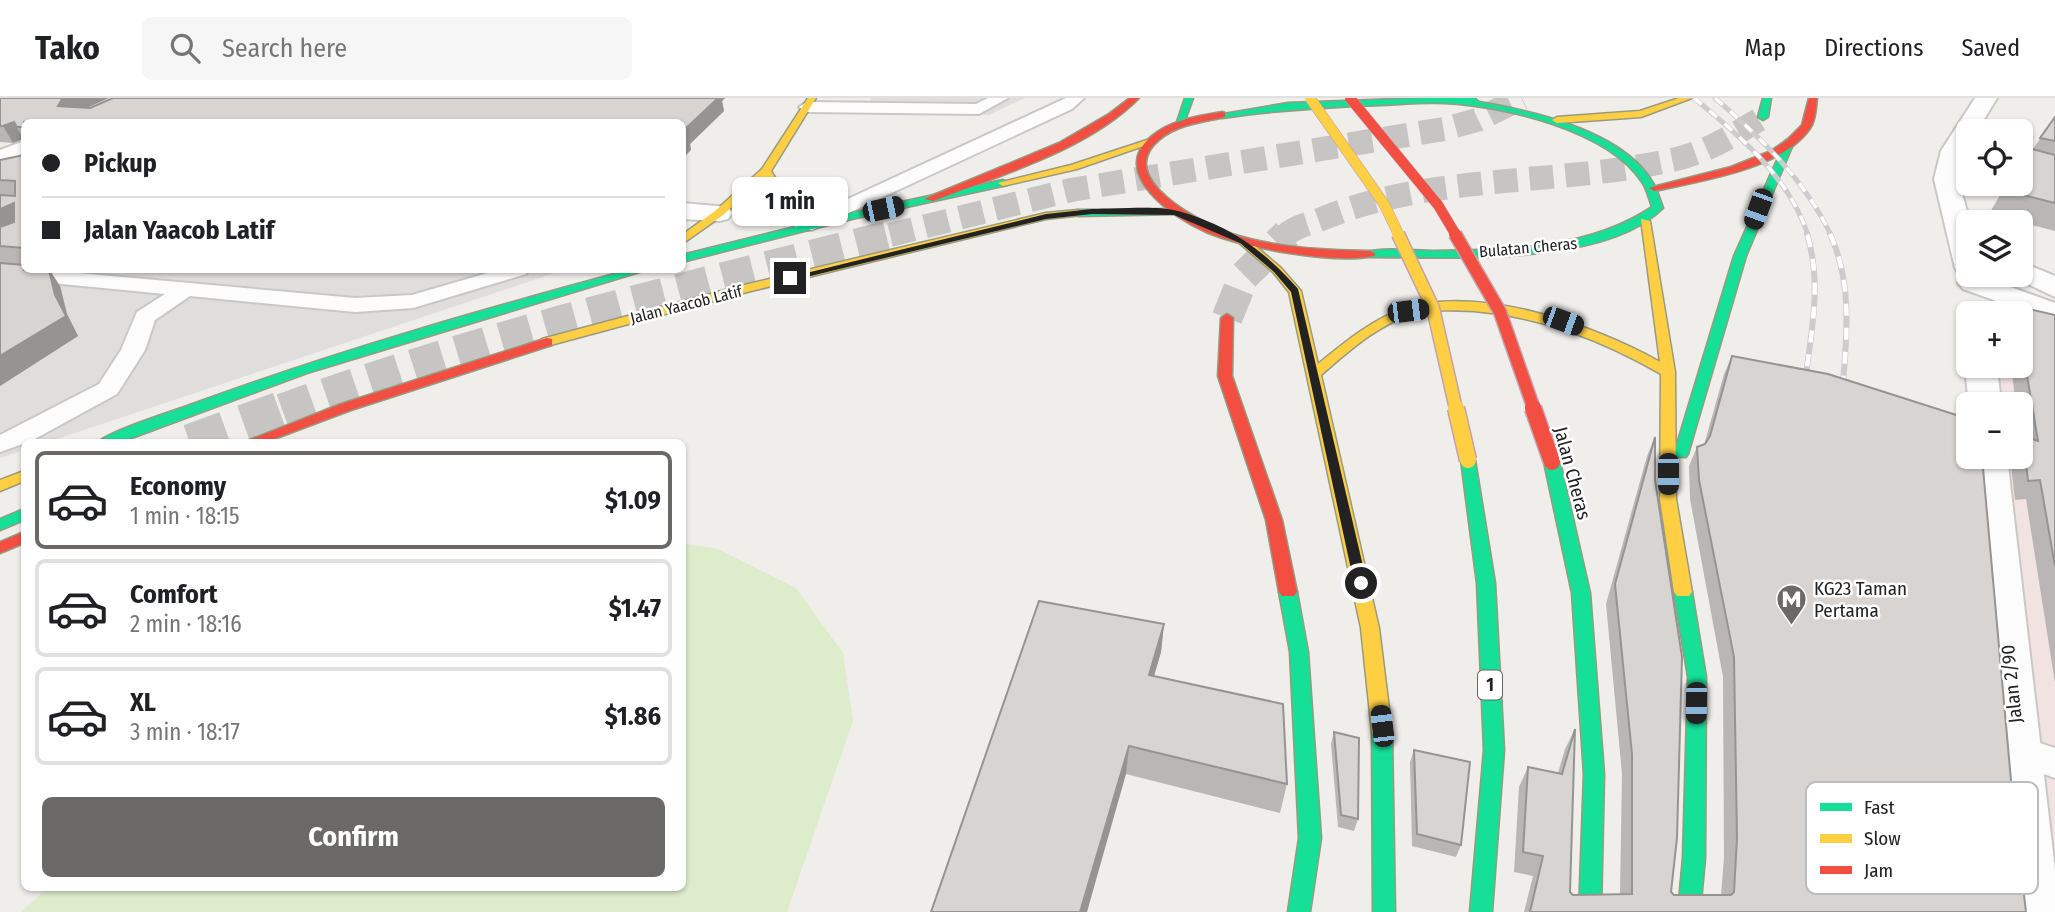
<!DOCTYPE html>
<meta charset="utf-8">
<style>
:root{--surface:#fff;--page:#f6f6f6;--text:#202124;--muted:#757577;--line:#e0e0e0;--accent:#6a6968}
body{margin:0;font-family:"Fira Sans Condensed",sans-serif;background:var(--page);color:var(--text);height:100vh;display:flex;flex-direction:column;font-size:26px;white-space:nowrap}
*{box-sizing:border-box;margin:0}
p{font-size:23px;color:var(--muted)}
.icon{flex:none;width:38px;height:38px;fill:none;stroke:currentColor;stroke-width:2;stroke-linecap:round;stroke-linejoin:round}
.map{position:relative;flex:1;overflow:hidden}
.panel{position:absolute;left:21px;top:341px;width:665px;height:452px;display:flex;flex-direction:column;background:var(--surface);border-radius:10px;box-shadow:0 2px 5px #0004}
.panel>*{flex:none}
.top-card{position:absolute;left:21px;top:21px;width:665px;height:154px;border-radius:10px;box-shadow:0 2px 5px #0004;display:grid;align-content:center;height:154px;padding:0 21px;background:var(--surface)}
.fabs{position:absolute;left:1956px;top:21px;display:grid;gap:14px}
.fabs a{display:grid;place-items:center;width:77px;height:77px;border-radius:10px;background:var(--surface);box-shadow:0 2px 5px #0004;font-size:35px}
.end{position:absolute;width:32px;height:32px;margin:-16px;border:9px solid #222;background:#fff;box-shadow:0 0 0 4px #fff}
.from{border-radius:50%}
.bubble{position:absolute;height:49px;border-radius:10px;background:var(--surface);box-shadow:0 2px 5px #0004;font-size:23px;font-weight:700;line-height:49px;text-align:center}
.car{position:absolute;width:21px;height:42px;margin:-21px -10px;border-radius:9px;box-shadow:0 0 5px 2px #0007;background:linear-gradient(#222 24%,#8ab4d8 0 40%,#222 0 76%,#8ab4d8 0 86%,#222 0)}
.top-card b{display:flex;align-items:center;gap:24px;height:66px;font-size:26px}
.top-card b+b{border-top:2px solid var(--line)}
.top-card i{width:18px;height:18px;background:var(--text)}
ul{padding:12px 0 0;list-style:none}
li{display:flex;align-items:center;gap:21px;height:98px;margin:0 14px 10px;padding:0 7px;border:4px solid var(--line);border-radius:10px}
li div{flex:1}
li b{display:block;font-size:26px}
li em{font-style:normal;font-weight:700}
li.current{border-color:var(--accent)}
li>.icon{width:63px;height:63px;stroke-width:1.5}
.action{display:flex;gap:14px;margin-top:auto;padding:14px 21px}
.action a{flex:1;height:80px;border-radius:10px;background:var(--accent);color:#fff;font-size:28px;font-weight:700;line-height:80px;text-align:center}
header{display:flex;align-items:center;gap:42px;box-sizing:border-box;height:98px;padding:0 35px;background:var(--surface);border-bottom:2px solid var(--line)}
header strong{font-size:33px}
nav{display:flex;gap:38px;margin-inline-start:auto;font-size:24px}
.search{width:490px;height:63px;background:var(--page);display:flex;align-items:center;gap:18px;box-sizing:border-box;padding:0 24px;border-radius:10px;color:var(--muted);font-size:26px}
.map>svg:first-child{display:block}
.residential{fill:#dfdedc}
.commercial{fill:#f1e3e1}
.grass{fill:#ddeccb}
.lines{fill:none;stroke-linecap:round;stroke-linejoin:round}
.highway-tunnel-far2{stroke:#c7c5c3;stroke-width:24;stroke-dasharray:24 12;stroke-linecap:butt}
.highway-tunnel-far1{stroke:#c7c5c3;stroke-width:31;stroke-dasharray:31 15;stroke-linecap:butt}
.highway-tunnel{stroke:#c7c5c3;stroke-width:38;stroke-dasharray:38 19;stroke-linecap:butt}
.lane-casing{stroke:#c9c8c7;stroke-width:4}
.street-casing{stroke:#c9c8c7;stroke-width:4}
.fast-casing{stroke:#999a82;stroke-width:3}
.slow-casing{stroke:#999a82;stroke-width:3}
.jam-casing{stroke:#999a82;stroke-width:3}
.lane{fill:#fdfcfc;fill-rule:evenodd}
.street{fill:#fdfcfc;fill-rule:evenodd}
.fast{fill:#16e098;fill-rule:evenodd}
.slow{fill:#ffcf43;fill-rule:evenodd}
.jam{fill:#f24e42;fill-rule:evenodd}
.rail-far1-casing{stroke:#ccc;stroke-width:5}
.rail-casing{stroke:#ccc;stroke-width:6}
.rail-far1{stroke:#fff;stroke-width:3.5;stroke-dasharray:10;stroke-linecap:butt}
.rail{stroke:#fff;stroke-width:4.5;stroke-dasharray:12;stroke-linecap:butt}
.slow-bridge-far2-casing{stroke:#c5a2ac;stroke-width:11;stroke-linecap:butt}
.slow-bridge-far1-casing{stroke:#c5a2ac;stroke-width:15;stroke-linecap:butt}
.slow-bridge-casing{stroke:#c5a2ac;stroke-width:19;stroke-linecap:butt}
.jam-bridge-far2-casing{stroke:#c5a2ac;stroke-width:11;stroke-linecap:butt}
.jam-bridge-far1-casing{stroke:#c5a2ac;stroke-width:15;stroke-linecap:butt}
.jam-bridge-casing{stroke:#c5a2ac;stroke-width:19;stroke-linecap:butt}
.slow-bridge-far2{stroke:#ffcf43;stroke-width:10}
.slow-bridge-far1{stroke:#ffcf43;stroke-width:12}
.slow-bridge{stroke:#ffcf43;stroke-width:16}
.jam-bridge-far2{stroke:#f24e42;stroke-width:10}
.jam-bridge-far1{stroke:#f24e42;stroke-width:12}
.jam-bridge{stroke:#f24e42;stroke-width:16}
.wall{fill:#b9b6b5}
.shaded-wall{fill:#969493}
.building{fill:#d7d4d2;stroke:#969493;stroke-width:2}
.route{fill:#222}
.labels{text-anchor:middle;stroke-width:5;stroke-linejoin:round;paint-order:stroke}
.far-street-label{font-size:16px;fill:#222;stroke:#fff}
.shield{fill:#fff;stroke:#646464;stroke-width:2}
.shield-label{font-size:18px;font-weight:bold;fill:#222}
.street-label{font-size:19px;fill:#222;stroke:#fff}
.poi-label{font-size:19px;fill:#222;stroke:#fff;text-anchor:start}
.key{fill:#fff;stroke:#bdbdbd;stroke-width:2}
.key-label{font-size:19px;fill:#222}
</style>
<header>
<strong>Tako</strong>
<div class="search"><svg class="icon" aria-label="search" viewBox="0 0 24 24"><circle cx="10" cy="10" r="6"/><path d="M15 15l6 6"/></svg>Search here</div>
<nav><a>Map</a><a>Directions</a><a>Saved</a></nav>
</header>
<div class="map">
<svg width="2055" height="814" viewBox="0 0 2055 814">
<rect width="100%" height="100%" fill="#f0eeeb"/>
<g class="residential">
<polygon points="871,0 1025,0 989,17 864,16"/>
<polygon points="0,95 24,172 564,172 45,345 24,345 24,352 0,360"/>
</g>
<polygon class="commercial" points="2055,224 2055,764 2009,359 2021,359 2021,306 2003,306 1999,268 2021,268"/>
<polygon class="grass" points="683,446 716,450 796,490 843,555 853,623 787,814 21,814 49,789 682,789"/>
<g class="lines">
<g class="highway-tunnel-far2">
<polyline points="890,137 1071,92 1444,31 1477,22 1522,0"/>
<path d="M 1286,137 C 1294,129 1308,126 1319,122 C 1431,75 1555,88 1672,62 C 1706,55 1734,37 1763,19"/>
</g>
<g class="highway-tunnel-far1">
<polyline points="1227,220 1244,178 1287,136"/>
<path d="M 282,311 C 483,238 690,188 897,136"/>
</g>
<polyline class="highway-tunnel" points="190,345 287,310"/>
<defs>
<g id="lane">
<polygon points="988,0 1008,0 979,16 807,14 799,9 807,4 976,6"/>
<polygon points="1066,0 1084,0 1072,11 812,132 798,132 795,128 798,124"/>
<polygon points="0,168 355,200 412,197 498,172 529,172 526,176 413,210 355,214 190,198 155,222 145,252 117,296 31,343 0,354 0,337 99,286 121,252 137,214 165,196 0,180"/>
<polygon points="2018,638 2055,650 2055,680 2005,662 2000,652 2005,642"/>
</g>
<g id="street">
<polygon points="1975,0 1997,0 1977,33 1969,33 1969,46 1958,81 1970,124 1969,177 1983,179 2055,205 2055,224 1963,191 1958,185 1966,178 1959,176 1955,170 1934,81 1941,53"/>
<polygon points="24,43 24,59 0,68 0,52"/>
<polygon points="682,105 728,109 732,115 728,121 719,123 682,121"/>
<polygon points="2021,164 2055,178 2055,199 2011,178 2021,177"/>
<polygon points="1969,262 1969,268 1997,268 2001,306 1969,306 1969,309 1965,268"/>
<polygon points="1971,359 2007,359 2055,772 2055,814 2004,814"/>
</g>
<g id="fast">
<polygon points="1185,0 1193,0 1183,28 1175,30"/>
<path d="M 1428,0 L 1474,0 L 1479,4 C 1533,13 1624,34 1653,85 C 1657,92 1660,102 1663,110 C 1604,169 1449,159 1370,159 L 1364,156 L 1366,154 C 1388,149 1413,153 1436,153 C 1510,152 1589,151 1652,109 C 1649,101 1647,91 1642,84 C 1608,32 1504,8 1445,5 C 1424,4 1402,6 1381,7 C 1327,9 1275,12 1222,20 L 1218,17 L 1288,5 Z"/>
<polygon points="1763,0 1771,0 1768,19 1763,22 1758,19"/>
<polygon points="1786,42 1794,44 1746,158 1688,356 1686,359 1676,359 1674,356 1734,158"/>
<polygon points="1003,82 1008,85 1007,87 852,121 682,164 682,157 851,115"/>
<polygon points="1175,111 1180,114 1179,116 1078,118 1073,115 1078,112"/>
<path d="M 629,172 L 646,172 L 307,275 L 118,345 L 97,345 C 109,333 171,314 190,307 C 334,254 481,212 629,172 Z"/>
<polygon points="1468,358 1475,362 1495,485 1504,652 1492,814 1470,814 1484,652 1477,485 1461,362"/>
<polygon points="1552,359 1560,364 1590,495 1604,676 1601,814 1579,814 1584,676 1572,495 1544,364"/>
<polygon points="24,411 24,422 0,432 0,421"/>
<polygon points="1288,488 1294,490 1297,494 1308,554 1321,740 1310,814 1288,814 1299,740 1290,554 1279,494 1282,490"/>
<polygon points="1683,488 1689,490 1692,494 1706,579 1705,760 1700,814 1678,814 1683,760 1688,579 1674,494 1677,490"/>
<polygon points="1382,627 1389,630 1392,635 1395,814 1373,814 1372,635 1375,630"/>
</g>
<g id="slow">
<path d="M 808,0 L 816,0 L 771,73 C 794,110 801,108 841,116 L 841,120 C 807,125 782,107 765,79 L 723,117 L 682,146 L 682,137 L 715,113 L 762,71 Z"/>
<polygon points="1679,0 1692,0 1641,19 1557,25 1552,22 1557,19 1640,13"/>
<polygon points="1147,42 1155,44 1077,71 1003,88 998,85 1071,67"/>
<polygon points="1078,112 1083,115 1082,117 1046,121 747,194 547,248 541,244 542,241 740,188 1046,115"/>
<path d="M 1641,121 L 1650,123 L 1675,274 L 1676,401 L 1692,494 L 1689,498 L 1677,498 L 1674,494 L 1660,401 L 1661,276 C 1602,242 1542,219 1474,213 C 1455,212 1433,211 1415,216 C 1379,225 1348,254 1321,277 L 1379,530 L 1392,635 L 1389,640 L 1382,643 L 1375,640 L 1372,635 L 1361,530 L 1289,194 L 1273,174 L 1237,143 L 1247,141 L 1281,170 L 1301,193 L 1318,266 C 1344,245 1371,222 1403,211 C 1477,186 1595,227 1660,264 Z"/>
<polygon points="24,373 24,383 0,393 0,382"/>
</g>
<g id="jam">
<path d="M 1130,0 L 1139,0 C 1088,52 1000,77 933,103 L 924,101 L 1059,45 L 1109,16 Z"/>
<path d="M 1809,0 L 1817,0 C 1816,9 1816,18 1812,27 C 1787,71 1699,83 1654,93 L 1649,90 L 1731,69 L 1771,53 L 1787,42 L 1802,27 Z"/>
<path d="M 1222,14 L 1225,15 L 1225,19 C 1203,24 1178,26 1160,41 C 1111,80 1203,126 1232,136 C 1276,150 1324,152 1370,153 L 1376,156 L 1374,158 C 1333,166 1245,150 1206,134 C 1174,120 1107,75 1152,38 C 1171,22 1198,18 1222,14 Z"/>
<polygon points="1227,216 1233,220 1232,278 1282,422 1297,494 1294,498 1282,498 1279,494 1266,422 1218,278 1221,220"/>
<polygon points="547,240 552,241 552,247 351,312 263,345 242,345 341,306"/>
<polygon points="24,434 24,445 0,455 0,444"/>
</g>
</defs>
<use href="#lane" class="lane-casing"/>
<use href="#street" class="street-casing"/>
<use href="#fast" class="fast-casing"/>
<use href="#slow" class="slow-casing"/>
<use href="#jam" class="jam-casing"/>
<use href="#lane" class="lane"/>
<use href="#street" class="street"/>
<use href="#fast" class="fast"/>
<use href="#slow" class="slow"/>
<use href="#jam" class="jam"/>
<defs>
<g id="rail-far1">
<path d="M 1694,0 C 1740,38 1789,79 1808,137"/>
<path d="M 1715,0 C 1762,41 1804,81 1831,137"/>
</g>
<g id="rail">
<path d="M 1830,136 C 1854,188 1846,244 1842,299"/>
<path d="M 1804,292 C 1810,240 1823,187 1807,136"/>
</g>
</defs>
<use href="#rail-far1" class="rail-far1-casing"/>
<use href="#rail" class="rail-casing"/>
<use href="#rail-far1" class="rail-far1"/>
<use href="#rail" class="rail"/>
<defs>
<polyline id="slow-bridge-far2" points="1310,0 1384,106 1399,137"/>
<polyline id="slow-bridge-far1" points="1398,136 1433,210 1456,311"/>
<polyline id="slow-bridge" points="1456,310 1468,362"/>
<polyline id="jam-bridge-far2" points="1350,0 1438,107 1456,137"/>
<polyline id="jam-bridge-far1" points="1455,136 1500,214 1534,311"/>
<polyline id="jam-bridge" points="1533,310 1552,364"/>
</defs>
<use href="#slow-bridge-far2" class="slow-bridge-far2-casing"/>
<use href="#slow-bridge-far1" class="slow-bridge-far1-casing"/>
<use href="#slow-bridge" class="slow-bridge-casing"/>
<use href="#jam-bridge-far2" class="jam-bridge-far2-casing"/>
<use href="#jam-bridge-far1" class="jam-bridge-far1-casing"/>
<use href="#jam-bridge" class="jam-bridge-casing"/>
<use href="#slow-bridge-far2" class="slow-bridge-far2"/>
<use href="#slow-bridge-far1" class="slow-bridge-far1"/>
<use href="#slow-bridge" class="slow-bridge"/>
<use href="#jam-bridge-far2" class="jam-bridge-far2"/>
<use href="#jam-bridge-far1" class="jam-bridge-far1"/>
<use href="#jam-bridge" class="jam-bridge"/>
</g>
<g class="wall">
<polygon points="0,0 90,10 113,0 725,0 722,3 724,13 690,46 691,52 24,24 24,43 23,41 13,45 0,44"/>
<polygon points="2055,19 2055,133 1989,116 2003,92 2033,51"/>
<polygon points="24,57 24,172 50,172 60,188 67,216 78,238 0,288 0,62"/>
<polygon points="2016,208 2055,217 2055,585 2026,401 2015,402 2010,359 2021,359 2021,306 2016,306 2011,268 2021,268 2021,215 2011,215"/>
<polygon points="1732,258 2021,794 2026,814 1524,814 1533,778 1514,774 1519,689 1528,669 1558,675 1565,651 1575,631 1570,794 1573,797 1620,796 1622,676 1606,506 1647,358 1655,339 1655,382 1671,794 1674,797 1721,797 1724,760 1723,579 1690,401 1689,368 1697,349 1704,347 1724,276"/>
<polygon points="1164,526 1161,554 1154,578 1287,686 1280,715 1126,676 931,814"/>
<polygon points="1334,634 1358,721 1354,733 1338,729 1331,646"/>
<polygon points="1414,652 1461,747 1456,759 1412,748 1410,664"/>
</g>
<g class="shaded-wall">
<polygon points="64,0 109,0 71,17 58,8 62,1"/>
<polygon points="711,0 725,0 722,3 724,13 690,46 691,52 682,61 682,34"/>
<polygon points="14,24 23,41 13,45 3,28"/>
<polygon points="14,105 24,123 0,134 0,111"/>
<polygon points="49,172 60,188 67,216 78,238 0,288 0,258 55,197"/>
<polygon points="1164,526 1161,554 1146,605 1149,577"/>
<polygon points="1129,648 1126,676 1087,814 1080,814"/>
</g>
<g class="building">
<polygon points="0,0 64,0 62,1 58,8 90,10 113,0 718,0 682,34 682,24 24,24 24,29 17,29 14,24 3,28 0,28"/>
<polygon points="2055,19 2055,43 2040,40"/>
<polygon points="682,35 688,35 682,41"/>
<polygon points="2032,51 2055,57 2055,105 2003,92 2007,86 2021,86 2021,66"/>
<polygon points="24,57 24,150 0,148 0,129 14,124 14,105 0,111 0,97 15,98 15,83 0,82 0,62"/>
<polygon points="0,165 24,167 24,172 49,172 55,197 66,218 0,258"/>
<polygon points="2016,208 2055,217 2055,468 2040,382 2028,383 2023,340 2021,339 2021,337 2038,343 2021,242 2021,215 2017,215"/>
<polygon points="1732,258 1828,276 1969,321 1969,359 1982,359 2021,794 2024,797 2026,814 1530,814 1543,758 1523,754 1528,669 1562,676 1575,631 1570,794 1573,797 1632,796 1632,656 1615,486 1655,339 1655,382 1682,559 1677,740 1671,794 1674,797 1731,797 1734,794 1737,740 1734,559 1699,382 1697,349 1705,346 1710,338"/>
<polygon points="1039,503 1164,526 1149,577 1283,606 1287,686 1129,648 1080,814 931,814"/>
<polygon points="1334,634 1359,640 1358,721 1341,717"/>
<polygon points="1414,652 1470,664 1461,747 1417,736"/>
</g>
<path class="route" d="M 1092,111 C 1115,111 1158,107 1178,113 C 1229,127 1264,152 1298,191 L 1367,485 L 1365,488 L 1361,489 L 1354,485 L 1291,194 L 1274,174 L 1240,145 L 1174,117 L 1092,116 L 1046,121 L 790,183 L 786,180 L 1046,116 Z"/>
<defs>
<symbol id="metro-pin" viewBox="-11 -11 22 30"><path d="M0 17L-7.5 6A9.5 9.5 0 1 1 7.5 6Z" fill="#6a6968" stroke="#fff"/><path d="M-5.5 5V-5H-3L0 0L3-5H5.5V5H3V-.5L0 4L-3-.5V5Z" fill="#fff"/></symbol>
</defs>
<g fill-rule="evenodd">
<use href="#metro-pin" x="1774" y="484" width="35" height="47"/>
</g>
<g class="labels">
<g class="far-street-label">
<text transform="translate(1528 149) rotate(-5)" y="6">Bulatan Cheras</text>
<text transform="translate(686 206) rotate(-14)" y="6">Jalan Yaacob Latif</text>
</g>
<rect class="shield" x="1478" y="572.5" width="24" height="29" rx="5"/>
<g class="shield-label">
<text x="1490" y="593">1</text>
</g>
<g class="street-label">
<text transform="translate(1573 375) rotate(75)" y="7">Jalan Cheras</text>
<text transform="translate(2011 586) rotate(-96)" y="7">Jalan 2/90</text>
</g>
<g class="poi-label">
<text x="1814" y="497">KG23 Taman<tspan x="1814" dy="22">Pertama</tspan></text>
</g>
</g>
<rect x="1806" y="684" width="232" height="112" rx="10" class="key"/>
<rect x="1820" y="705" width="32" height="8" fill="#16e098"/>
<rect x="1820" y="736" width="32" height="9" fill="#ffcf43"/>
<rect x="1820" y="768" width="32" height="8" fill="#f24e42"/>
<g class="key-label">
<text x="1864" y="716">Fast</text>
<text x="1864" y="747">Slow</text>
<text x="1864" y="779">Jam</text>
</g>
</svg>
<div class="fabs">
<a><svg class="icon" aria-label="locate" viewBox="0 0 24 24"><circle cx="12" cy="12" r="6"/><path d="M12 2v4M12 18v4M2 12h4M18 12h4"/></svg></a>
<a><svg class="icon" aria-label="layers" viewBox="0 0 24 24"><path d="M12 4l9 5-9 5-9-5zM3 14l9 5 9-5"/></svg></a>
<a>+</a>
<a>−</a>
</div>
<i class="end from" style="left:1361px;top:485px"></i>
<i class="end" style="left:790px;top:180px"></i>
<div class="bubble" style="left:732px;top:79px;width:116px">1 min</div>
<i class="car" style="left:883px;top:111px;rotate:78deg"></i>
<i class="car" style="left:1758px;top:111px;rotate:200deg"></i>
<i class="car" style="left:1408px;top:213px;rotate:83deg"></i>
<i class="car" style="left:1563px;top:223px;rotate:110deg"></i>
<i class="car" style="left:1668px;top:376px;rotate:180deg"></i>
<i class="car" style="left:1696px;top:605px;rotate:181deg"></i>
<i class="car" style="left:1382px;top:628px;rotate:353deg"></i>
<div class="top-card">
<b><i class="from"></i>Pickup</b>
<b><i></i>Jalan Yaacob Latif</b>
</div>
<section class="panel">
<ul>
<li class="current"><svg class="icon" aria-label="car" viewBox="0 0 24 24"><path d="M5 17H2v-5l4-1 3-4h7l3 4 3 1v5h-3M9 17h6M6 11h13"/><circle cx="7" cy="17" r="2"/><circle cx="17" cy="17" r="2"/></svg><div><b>Economy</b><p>1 min · 18:15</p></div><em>$1.09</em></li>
<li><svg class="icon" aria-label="car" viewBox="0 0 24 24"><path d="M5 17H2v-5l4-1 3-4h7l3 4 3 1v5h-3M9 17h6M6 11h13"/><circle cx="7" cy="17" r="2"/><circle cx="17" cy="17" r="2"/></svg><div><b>Comfort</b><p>2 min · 18:16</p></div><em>$1.47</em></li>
<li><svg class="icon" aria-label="car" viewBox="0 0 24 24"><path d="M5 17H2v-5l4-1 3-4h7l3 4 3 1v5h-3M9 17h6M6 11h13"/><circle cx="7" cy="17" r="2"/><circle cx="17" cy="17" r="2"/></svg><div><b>XL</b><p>3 min · 18:17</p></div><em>$1.86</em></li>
</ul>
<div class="action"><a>Confirm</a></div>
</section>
</div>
